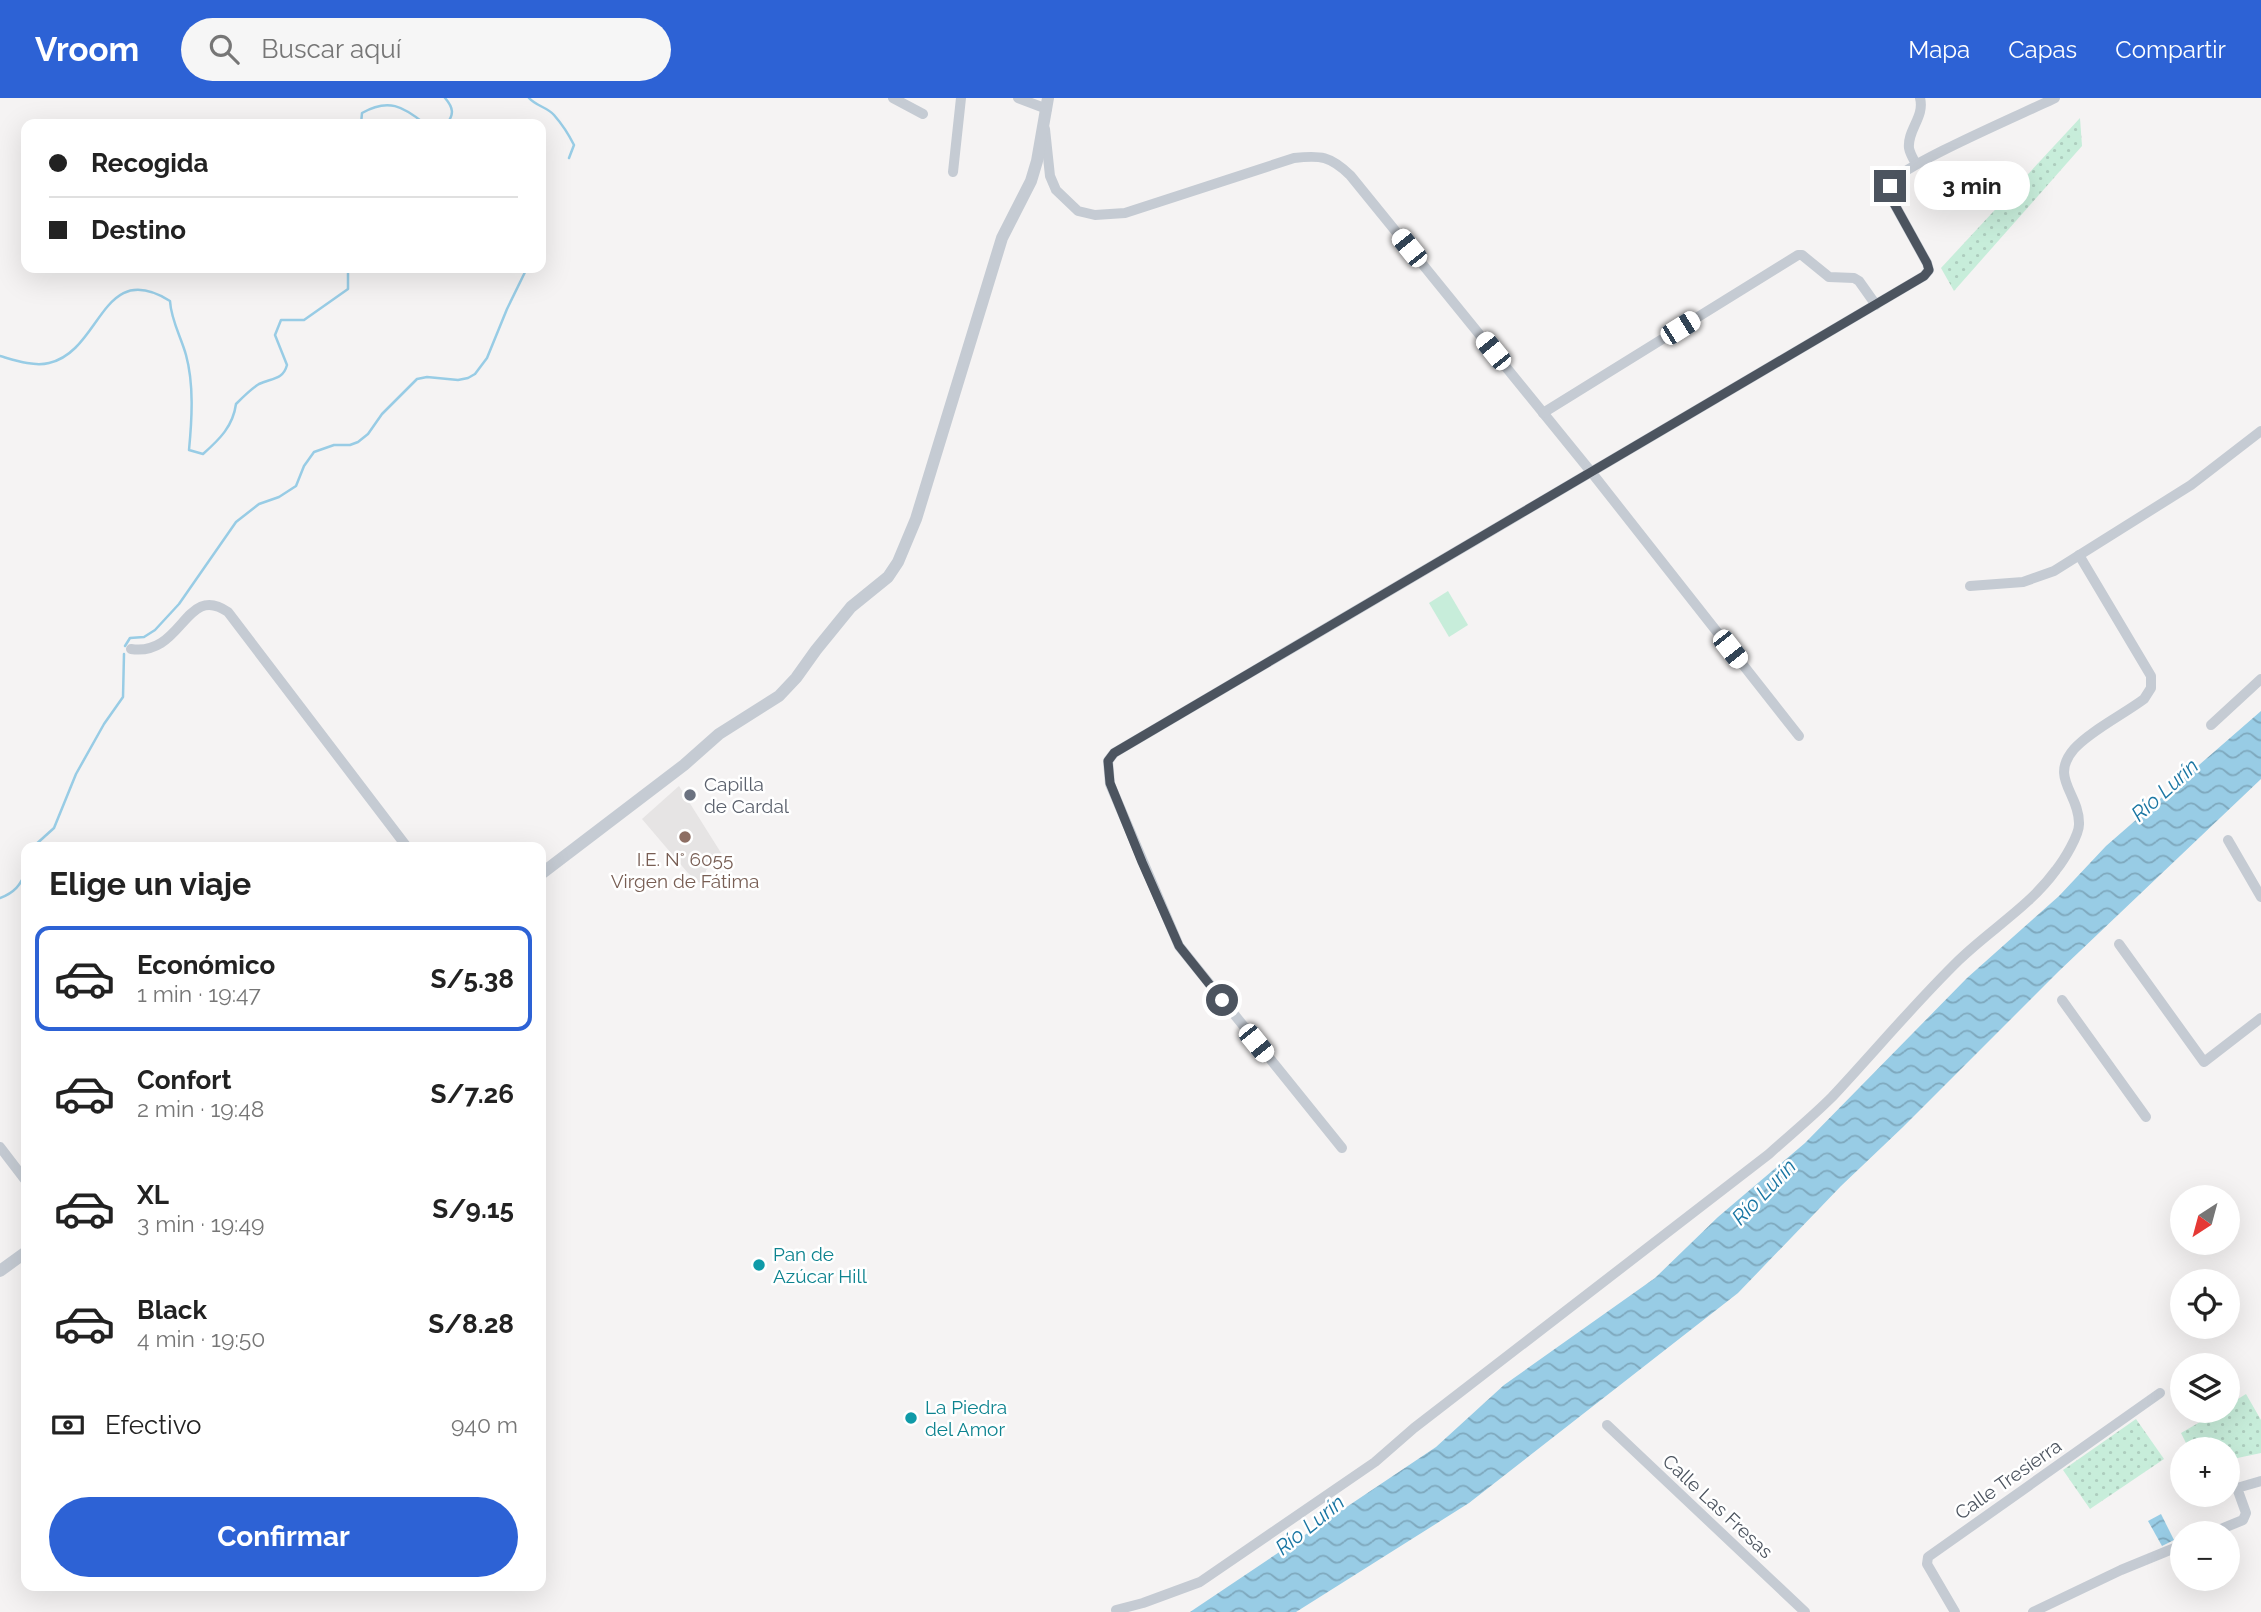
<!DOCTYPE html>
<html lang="es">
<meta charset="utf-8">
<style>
:root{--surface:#fff;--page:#f6f6f6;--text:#222;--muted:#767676;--line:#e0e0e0;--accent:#2d62d5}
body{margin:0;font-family:Raleway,sans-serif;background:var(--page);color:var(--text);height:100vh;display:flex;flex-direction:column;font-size:26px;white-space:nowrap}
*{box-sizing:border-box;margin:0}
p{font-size:23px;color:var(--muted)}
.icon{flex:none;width:38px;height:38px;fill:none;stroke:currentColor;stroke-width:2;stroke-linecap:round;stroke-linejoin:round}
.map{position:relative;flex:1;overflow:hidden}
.details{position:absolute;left:21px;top:744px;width:525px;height:749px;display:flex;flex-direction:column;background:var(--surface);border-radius:14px;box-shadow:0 7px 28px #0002}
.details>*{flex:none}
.guide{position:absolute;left:21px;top:21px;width:525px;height:154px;border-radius:14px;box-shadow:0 7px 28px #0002;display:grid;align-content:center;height:154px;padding:0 28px;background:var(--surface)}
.needle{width:46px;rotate:216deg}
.tools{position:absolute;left:2170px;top:1087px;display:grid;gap:14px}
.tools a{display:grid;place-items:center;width:70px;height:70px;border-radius:50%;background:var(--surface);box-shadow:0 7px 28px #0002;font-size:35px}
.end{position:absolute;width:32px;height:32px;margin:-16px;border:9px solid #4c545f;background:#fff;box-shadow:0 0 0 4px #fff}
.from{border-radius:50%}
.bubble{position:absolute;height:49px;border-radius:24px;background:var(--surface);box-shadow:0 7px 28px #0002;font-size:23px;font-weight:700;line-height:49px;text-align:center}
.car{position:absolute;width:21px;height:42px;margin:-21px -10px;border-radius:9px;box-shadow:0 0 5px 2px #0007;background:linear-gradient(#fff 24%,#345 0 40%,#fff 0 76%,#345 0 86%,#fff 0)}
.guide b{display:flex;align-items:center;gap:24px;height:66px;font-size:26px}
.guide b+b{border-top:2px solid var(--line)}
.guide i{width:18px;height:18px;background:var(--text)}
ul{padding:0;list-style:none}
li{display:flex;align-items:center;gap:21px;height:105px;margin:0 14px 10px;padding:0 14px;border:4px solid transparent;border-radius:14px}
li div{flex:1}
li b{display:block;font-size:26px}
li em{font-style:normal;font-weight:700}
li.active{border-color:var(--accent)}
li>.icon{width:63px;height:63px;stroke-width:1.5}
h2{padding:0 28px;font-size:32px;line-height:84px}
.pay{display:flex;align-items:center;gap:18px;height:77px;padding:0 28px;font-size:26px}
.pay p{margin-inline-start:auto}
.button{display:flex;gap:14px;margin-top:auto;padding:14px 28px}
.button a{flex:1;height:80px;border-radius:42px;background:var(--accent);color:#fff;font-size:28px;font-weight:700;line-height:80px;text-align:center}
header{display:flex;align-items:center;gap:42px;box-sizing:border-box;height:98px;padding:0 35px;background:var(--accent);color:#fff}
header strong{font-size:33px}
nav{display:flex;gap:38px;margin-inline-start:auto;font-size:24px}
.search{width:490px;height:63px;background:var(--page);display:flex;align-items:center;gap:18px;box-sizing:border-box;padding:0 24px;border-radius:38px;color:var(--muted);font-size:26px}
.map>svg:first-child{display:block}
.education{fill:#e6e4e4}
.green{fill:url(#green-dots)}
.pitch{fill:#c7edda}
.water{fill:url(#water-waves)}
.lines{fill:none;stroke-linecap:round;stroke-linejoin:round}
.stream{stroke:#98cce5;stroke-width:2.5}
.minor{stroke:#c5cbd3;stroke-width:10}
.tertiary{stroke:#c5cbd3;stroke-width:12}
.route{stroke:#4c545f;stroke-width:9}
.worship-dot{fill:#6b7280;stroke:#fff;stroke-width:2.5}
.education-dot{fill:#8d6e63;stroke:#fff;stroke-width:2.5}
.culture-dot{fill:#0f9aa8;stroke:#fff;stroke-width:2.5}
.labels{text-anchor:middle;stroke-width:5;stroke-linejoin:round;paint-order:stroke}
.worship-label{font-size:19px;fill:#5b616d;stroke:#fff;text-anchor:start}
.education-label{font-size:19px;fill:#785e54;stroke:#fff}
.culture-label{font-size:19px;fill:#0d838f;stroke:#fff;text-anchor:start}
.street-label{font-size:19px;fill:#4c545f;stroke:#fff}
.water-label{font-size:21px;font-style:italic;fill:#1a76a3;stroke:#fff}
</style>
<header>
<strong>Vroom</strong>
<div class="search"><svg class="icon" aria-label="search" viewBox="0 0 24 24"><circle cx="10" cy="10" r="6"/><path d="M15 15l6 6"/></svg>Buscar aquí</div>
<nav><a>Mapa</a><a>Capas</a><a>Compartir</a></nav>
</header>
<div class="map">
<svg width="2261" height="1514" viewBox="0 0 2261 1514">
<defs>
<pattern id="green-dots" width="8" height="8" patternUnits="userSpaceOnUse" patternTransform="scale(1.75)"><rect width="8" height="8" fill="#c7edda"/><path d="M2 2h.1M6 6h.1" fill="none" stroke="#adcdbe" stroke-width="1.8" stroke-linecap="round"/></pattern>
<pattern id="water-waves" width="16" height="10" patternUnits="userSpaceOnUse" patternTransform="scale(1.75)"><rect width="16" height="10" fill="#98cce5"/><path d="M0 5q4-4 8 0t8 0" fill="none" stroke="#7ea8bd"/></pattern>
</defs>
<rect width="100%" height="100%" fill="#f5f3f3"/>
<polygon class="education" points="679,688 723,758 706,772 704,786 698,784 688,775 642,721"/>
<g class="green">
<polygon points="2080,20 2082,48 1954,193 1941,170"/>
<polygon points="2246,1296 2261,1322 2261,1355 2228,1362 2228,1351 2189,1351 2181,1335 2219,1313 2228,1312 2228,1307"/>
<polygon points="2136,1321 2164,1361 2090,1411 2063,1372"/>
</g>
<polygon class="pitch" points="1448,493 1468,527 1449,539 1429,505"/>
<g class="water">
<polygon points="2261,613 2261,681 2059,873 1903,1029 1841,1088 1738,1195 1469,1405 1296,1514 1190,1514 1436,1349 1504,1287 1655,1180 1718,1119 1805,1045 1967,880 2059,798 2106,748"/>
<polygon points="2161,1416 2174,1442 2162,1448 2148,1423"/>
</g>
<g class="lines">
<g class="stream">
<path d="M 445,0 C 453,9 455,17 446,26"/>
<path d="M 529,0 C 536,8 547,9 554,17 C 561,25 569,37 574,47 L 569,60"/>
<path d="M 361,26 L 362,15 C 388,0 403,8 425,26"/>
<path d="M 0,258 C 14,262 34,269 49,265 C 102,253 101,160 170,203 C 171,222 181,239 186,257 C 194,286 192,321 189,352 L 203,356 C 220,341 233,328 236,306 C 243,299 251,291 259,286 C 272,280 283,282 287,267 L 275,237 L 281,222 L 304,222 L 348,191 L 348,170"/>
<polyline points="125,548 130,540 144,539 155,532 179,506 236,424 259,406 279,399 296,388 304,368 314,354 334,347 350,347 358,344 368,336 382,316 417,281 427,279 458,282 468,280 475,276 487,260 507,211 527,170"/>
<polyline points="33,749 54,730 76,676 104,626 123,599 124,556"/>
<path d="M 0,800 C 14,795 21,787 26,773"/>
</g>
<g class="minor">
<polyline points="893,0 923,16"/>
<polyline points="1018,0 1047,11"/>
<path d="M 1045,31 L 1050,78 L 1056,92 L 1078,113 L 1095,117 L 1125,115 L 1294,60 C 1321,57 1330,58 1350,77 L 1592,375 L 1799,638"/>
<path d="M 1916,66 C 1914,62 1910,56 1909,50 C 1907,32 1925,19 1920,0"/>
<polyline points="953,74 961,0"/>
<polyline points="1543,315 1798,157 1802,157 1829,179 1854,180 1859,183 1876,207"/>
<polyline points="1970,488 2023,484 2054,473 2191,387 2261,333"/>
<path d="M 131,551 C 183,559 185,484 228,514 L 407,749"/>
<polyline points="2211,627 2261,581"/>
<polyline points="2228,742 2261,799"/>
<polyline points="2119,846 2204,964 2261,920"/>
<polyline points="2062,902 2146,1019"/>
<polyline points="0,1049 26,1083"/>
<path d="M 1342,1050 L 1179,848 L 1110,686 L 1108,663 L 1114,655 L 1924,178 L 1929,172 L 1927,165 L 1891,100 C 1889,95 1888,90 1891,85 C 1902,67 2029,13 2055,0"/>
<polyline points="1607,1327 1805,1514"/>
<polyline points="2211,1435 2243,1422 2246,1415 2237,1390 2261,1383"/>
<path d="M 1116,1512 L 1143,1505 L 1200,1484 L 1375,1364 L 1414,1330 L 1769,1056 C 1790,1037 1812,1019 1832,999 C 1875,953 1914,906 1959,862 C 1991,831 2030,808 2056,772 C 2064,762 2080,736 2079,725 C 2079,695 2049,680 2074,651 C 2090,633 2124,616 2144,601 L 2151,590 L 2151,578 L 2079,457"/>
<polyline points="1955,1514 1927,1466 1928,1459 2160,1295"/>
<polyline points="2033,1514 2121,1472 2182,1447"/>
</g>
<g class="tertiary">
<polyline points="541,776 684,667 719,636 779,598 796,580 816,552 851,509 888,479 898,464 916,421 1002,140 1031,83 1037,63 1048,0"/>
<polyline points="0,1173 26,1154"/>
</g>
</g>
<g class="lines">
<polyline class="route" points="1222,902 1179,848 1142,764 1110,685 1108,663 1114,655 1924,178 1929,172 1927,165 1891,100 1890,88"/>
</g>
<circle class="worship-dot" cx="690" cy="697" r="7"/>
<circle class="education-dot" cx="685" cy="739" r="7"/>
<g class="culture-dot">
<circle cx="759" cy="1167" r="7"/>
<circle cx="911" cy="1320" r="7"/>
</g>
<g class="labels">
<g class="worship-label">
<text x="704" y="693">Capilla<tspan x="704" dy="22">de Cardal</tspan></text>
</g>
<g class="education-label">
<text x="685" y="768">I.E. N° 6055<tspan x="685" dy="22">Virgen de Fátima</tspan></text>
</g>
<g class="culture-label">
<text x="773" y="1163">Pan de<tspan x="773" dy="22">Azúcar Hill</tspan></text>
<text x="925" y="1316">La Piedra<tspan x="925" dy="22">del Amor</tspan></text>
</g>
<g class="street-label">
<text transform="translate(2008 1381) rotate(-35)" y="7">Calle Tresierra</text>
<text transform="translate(1718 1408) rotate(43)" y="7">Calle Las Fresas</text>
</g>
<g class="water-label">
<text transform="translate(2165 692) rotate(-42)" y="7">Río Lurín</text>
<text transform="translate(1764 1094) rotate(-46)" y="7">Río Lurín</text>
<text transform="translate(1310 1427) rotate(-39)" y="7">Río Lurín</text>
</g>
</g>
</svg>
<div class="tools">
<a><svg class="needle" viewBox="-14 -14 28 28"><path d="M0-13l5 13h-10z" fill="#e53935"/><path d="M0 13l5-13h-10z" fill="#767676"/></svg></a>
<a><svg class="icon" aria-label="locate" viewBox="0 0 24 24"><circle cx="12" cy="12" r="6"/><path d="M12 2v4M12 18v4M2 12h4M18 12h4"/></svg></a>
<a><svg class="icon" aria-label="layers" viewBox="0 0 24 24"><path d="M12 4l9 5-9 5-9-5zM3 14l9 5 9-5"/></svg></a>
<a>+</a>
<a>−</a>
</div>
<i class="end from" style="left:1222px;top:902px"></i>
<i class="end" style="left:1890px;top:88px"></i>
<div class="bubble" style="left:1914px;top:63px;width:116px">3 min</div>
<i class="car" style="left:1409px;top:150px;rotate:321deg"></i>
<i class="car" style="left:1680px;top:230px;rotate:58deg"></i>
<i class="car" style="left:1493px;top:253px;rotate:321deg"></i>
<i class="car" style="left:1730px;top:551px;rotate:142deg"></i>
<i class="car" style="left:1256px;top:945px;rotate:141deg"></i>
<div class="guide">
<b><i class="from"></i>Recogida</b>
<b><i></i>Destino</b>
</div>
<section class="details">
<h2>Elige un viaje</h2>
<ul>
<li class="active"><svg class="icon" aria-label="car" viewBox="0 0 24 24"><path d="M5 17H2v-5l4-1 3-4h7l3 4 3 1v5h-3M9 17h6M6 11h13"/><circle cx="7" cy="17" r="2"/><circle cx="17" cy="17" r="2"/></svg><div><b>Económico</b><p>1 min · 19:47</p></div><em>S/5.38</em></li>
<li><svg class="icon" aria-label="car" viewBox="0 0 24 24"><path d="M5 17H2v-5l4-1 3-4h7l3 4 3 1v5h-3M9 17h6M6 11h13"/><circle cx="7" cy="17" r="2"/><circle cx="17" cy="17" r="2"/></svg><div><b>Confort</b><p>2 min · 19:48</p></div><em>S/7.26</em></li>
<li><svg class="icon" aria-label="car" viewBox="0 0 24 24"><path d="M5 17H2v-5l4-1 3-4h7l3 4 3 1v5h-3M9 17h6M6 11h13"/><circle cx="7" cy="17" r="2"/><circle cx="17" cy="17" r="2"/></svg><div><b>XL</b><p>3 min · 19:49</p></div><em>S/9.15</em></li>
<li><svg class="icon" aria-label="car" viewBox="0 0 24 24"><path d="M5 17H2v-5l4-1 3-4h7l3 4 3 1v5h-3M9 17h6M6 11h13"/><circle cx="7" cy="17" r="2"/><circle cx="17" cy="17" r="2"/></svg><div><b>Black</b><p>4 min · 19:50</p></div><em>S/8.28</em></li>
</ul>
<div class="pay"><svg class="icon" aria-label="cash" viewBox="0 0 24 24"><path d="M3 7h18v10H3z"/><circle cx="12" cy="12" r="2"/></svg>Efectivo<p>940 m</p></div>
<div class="button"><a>Confirmar</a></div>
</section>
</div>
